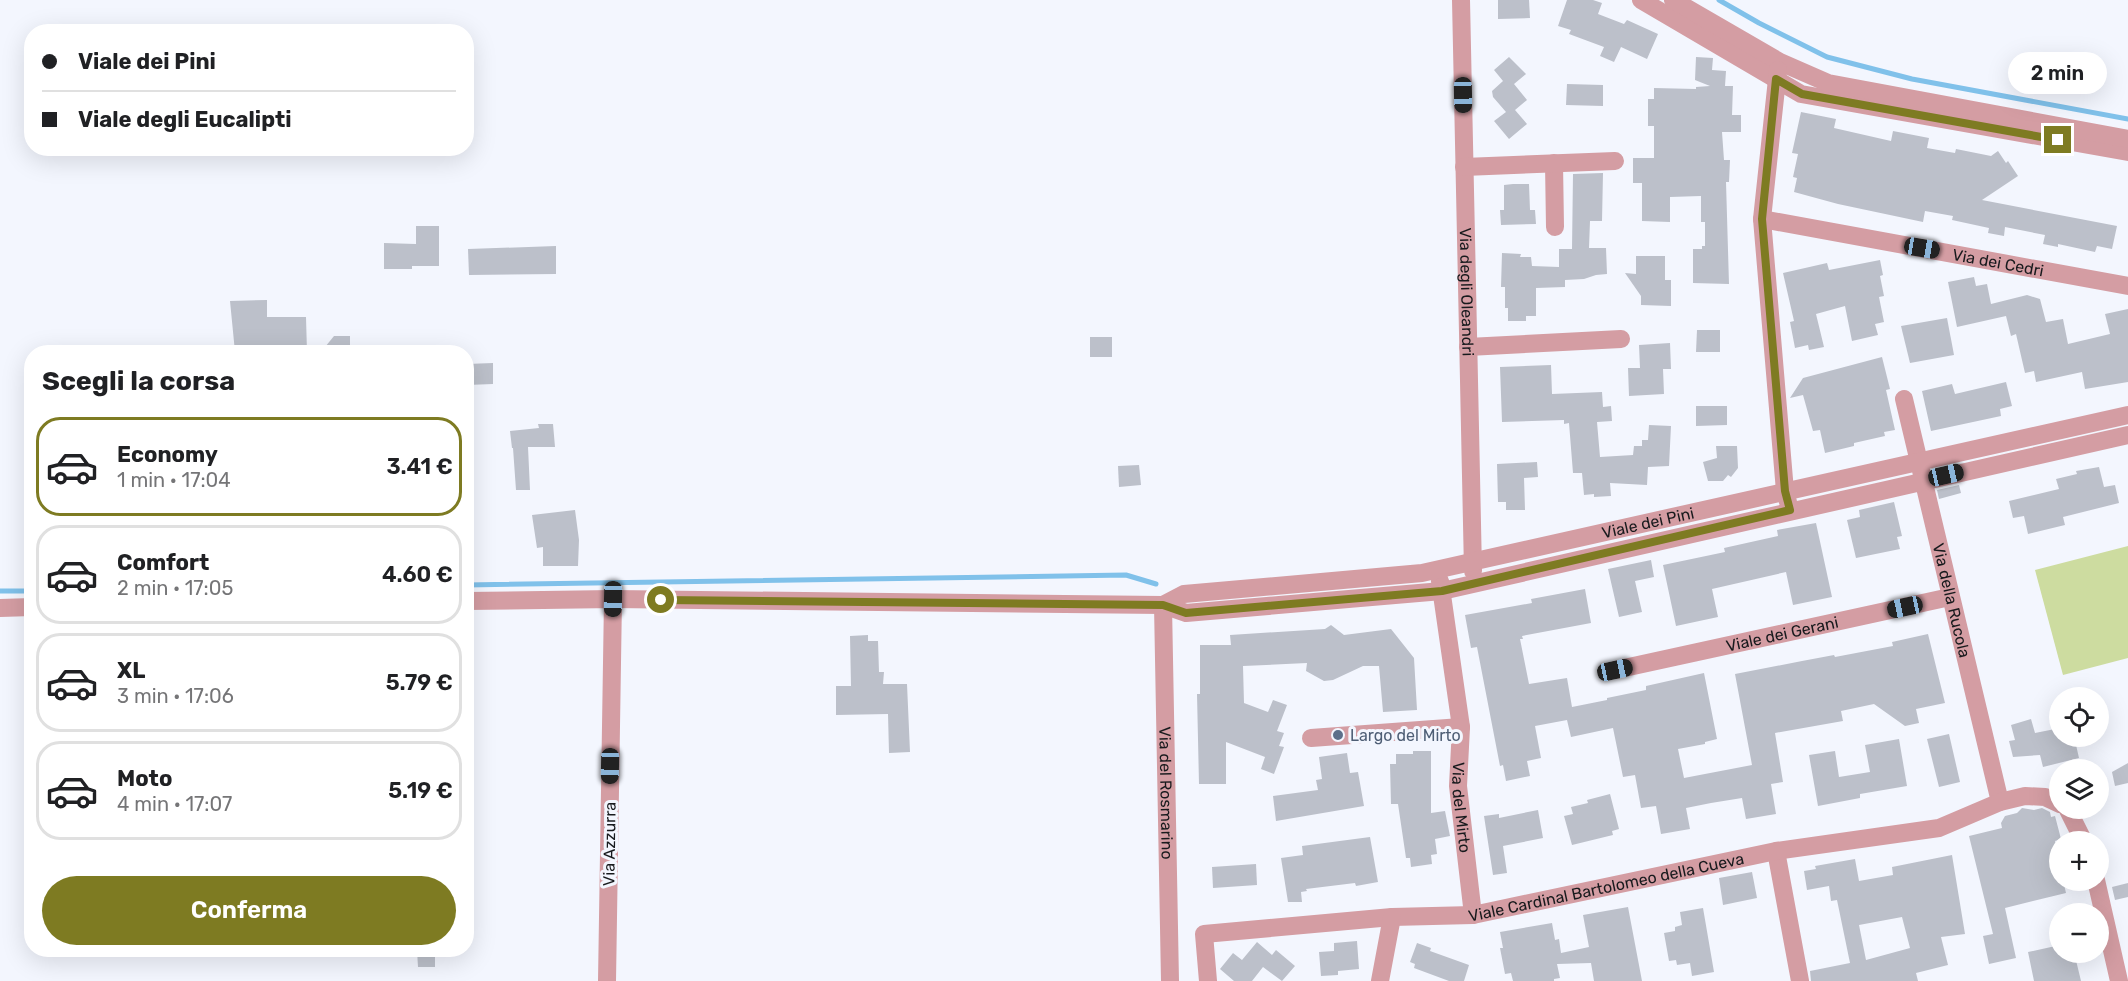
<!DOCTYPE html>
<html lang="it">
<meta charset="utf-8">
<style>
:root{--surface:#fff;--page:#f2f2f2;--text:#202124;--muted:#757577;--line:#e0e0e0;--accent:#7e7b22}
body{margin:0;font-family:Rubik,sans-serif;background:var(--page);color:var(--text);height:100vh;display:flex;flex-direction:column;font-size:22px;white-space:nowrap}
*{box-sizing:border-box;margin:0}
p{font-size:20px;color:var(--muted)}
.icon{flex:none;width:33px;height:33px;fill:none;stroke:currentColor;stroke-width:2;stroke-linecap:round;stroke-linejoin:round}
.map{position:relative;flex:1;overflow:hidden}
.sheet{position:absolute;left:24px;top:345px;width:450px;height:612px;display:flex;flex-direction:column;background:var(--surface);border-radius:24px;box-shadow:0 6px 24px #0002}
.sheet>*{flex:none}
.banner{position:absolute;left:24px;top:24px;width:450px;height:132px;border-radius:24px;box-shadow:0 6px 24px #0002;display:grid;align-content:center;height:132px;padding:0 18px;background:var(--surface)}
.tools{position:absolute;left:2049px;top:687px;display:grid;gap:12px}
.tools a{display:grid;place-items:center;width:60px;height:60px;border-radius:50%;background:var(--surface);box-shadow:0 6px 24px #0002;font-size:30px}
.end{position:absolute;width:27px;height:27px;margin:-14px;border:8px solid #7e7b22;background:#fff;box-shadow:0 0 0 3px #fff}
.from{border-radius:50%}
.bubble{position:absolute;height:42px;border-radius:21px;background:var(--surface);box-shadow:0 6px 24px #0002;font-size:20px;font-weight:600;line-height:42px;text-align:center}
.car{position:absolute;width:18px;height:36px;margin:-18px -9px;border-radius:8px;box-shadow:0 0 4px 2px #0007;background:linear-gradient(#222 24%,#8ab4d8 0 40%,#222 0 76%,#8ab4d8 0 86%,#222 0)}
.banner b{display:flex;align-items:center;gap:21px;height:57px;font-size:22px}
.banner b+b{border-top:2px solid var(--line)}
.banner i{width:15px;height:15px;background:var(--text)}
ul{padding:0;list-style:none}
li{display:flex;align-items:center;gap:18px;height:99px;margin:0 12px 9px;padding:0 6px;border:3px solid var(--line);border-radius:24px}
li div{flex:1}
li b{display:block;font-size:22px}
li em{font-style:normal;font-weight:600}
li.current{border-color:var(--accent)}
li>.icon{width:54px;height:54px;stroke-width:1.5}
h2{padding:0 18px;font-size:27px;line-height:72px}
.cta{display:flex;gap:12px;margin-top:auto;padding:12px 18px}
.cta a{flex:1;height:69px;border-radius:36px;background:var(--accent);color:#fff;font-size:24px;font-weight:600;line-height:69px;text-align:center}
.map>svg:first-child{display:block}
.pitch{fill:#cddca0}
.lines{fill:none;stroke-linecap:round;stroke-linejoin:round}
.stream{stroke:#80c1ea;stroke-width:5}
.building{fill:#bcc0ca;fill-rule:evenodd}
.minor{stroke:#d49da3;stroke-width:18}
.tertiary{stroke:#d49da3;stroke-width:18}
.route{stroke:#7e7b22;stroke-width:8}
.service-dot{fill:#5c6f8a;stroke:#f3f6fe;stroke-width:2}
.labels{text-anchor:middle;stroke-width:6;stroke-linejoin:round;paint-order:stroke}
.street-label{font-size:16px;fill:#181a1d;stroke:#f3f6fe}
.service-label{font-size:16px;fill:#4e5e75;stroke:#f3f6fe;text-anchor:start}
</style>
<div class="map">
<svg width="2128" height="981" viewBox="0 0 2128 981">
<rect width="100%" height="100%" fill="#f3f6fe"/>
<polygon class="pitch" points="2128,546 2128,658 2063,675 2035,570"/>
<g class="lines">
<g class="stream">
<polyline points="1719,0 1759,23 1827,57 1912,79 2128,119"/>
<polyline points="466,585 1126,575 1156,584"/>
<polyline points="0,591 32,591"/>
</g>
</g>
<g class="building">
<polygon points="1498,0 1529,0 1530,18 1498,19"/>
<polygon points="1567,0 1593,0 1602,3 1598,14 1624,24 1627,20 1658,34 1647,59 1621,47 1614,62 1600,56 1604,47 1569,34 1571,30 1558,26"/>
<polygon points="1509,57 1526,74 1514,84 1527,100 1515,110 1527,124 1509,139 1494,121 1506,112 1493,97 1492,91 1503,81 1494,70"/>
<polygon points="1696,57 1713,58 1712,70 1726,71 1725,86 1733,86 1732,115 1741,115 1741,132 1722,132 1724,160 1730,160 1729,182 1726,182 1729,284 1693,283 1693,249 1702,249 1702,246 1705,246 1705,222 1701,222 1701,196 1670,197 1670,222 1642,221 1642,183 1633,183 1633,158 1654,158 1654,126 1648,126 1648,99 1654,99 1654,88 1696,89 1696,87 1710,86 1695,80"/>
<polygon points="1567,84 1603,85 1603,106 1566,105"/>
<polygon points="1801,112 1836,119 1834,128 1891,141 1893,131 1929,138 1927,148 1955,153 1956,149 1991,156 1998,151 2006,163 2008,161 2018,176 1982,200 2117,226 2112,249 2097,246 2095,252 2058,244 2058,247 2043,244 2045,235 2005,227 2004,236 1988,233 1989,228 1952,220 1953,216 1925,211 1923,222 1838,204 1794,192 1797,178 1793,177 1798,154 1792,153"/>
<polygon points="1603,173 1602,221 1590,221 1589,248 1606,248 1607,274 1596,275 1584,279 1565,280 1565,287 1536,288 1536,316 1526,316 1526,321 1508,321 1508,308 1505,308 1505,287 1501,287 1502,253 1521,254 1520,257 1531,257 1532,266 1559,267 1559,249 1572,249 1573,174"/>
<polygon points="1513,184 1529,184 1530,210 1535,210 1536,224 1501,225 1500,210 1504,210 1504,185"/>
<polygon points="416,226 439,226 439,266 412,266 412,269 384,269 384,243 416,244"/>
<polygon points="556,246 556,274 469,275 468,249"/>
<polygon points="1636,256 1665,256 1665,280 1671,280 1671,306 1641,305 1641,296 1625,273 1636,274"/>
<polygon points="1880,260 1883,275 1880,276 1884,296 1879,297 1884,322 1875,324 1878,335 1852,341 1845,306 1816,314 1824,347 1809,350 1808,345 1795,348 1790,322 1794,321 1783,273 1827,263 1829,270"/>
<polygon points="1974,277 1976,286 1987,284 1991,304 2027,295 2040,299 2046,322 2063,319 2068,344 2110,334 2105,314 2128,309 2128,382 2085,389 2082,372 2036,382 2034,371 2025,373 2016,334 2011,336 2006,316 1957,327 1948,282"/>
<polygon points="267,300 267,317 306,317 307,352 235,352 230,301"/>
<polygon points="1947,318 1954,355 1910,363 1901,326"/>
<polygon points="1697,330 1720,330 1720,352 1696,352"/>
<polygon points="334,336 350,336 350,352 321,352"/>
<rect x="1090" y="337" width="22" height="20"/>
<polygon points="1670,343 1671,369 1663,369 1664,394 1629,396 1628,368 1640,368 1639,345"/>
<polygon points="1882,357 1890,389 1886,390 1895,430 1884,432 1885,436 1854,443 1854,446 1825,453 1820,430 1813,431 1803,395 1790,398 1803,378"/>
<polygon points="493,363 493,384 467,385 467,364"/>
<polygon points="1551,365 1552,394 1602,392 1603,407 1611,406 1612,421 1597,422 1600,457 1633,455 1634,446 1642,446 1642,440 1648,440 1649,425 1671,426 1669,466 1648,467 1647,485 1610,483 1611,496 1594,497 1594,494 1584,495 1582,473 1573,473 1569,423 1564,424 1564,420 1502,422 1500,367"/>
<polygon points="2006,382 2012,406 2000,409 2001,416 1931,431 1922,391 1952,384 1955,394"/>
<polygon points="1696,406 1727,406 1727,425 1696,426"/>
<polygon points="538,424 553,424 555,447 528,447 530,490 516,490 513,448 512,448 510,431 539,428"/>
<polygon points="1716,446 1737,446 1738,468 1731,477 1728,475 1723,481 1708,481 1703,462 1717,458"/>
<polygon points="1537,462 1538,477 1524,478 1525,510 1506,510 1506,502 1498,502 1497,464"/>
<polygon points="1139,465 1141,485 1119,487 1118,466"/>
<polygon points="2099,467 2104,487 2115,485 2119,503 2063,517 2065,525 2028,534 2024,516 2013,518 2009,501 2059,489 2056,479 2077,474 2076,471"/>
<polygon points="1959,485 1961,493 1939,499 1937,490"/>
<polygon points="1894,502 1902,536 1897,537 1900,549 1856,558 1847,520 1860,517 1859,510"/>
<polygon points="575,510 579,540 578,566 543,566 543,547 537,548 532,515"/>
<polygon points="1816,523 1832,597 1793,605 1786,572 1712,589 1718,617 1676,626 1663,565 1725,552 1724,548 1778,536 1777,530"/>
<polygon points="1651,560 1654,577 1635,581 1642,612 1619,617 1608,569"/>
<polygon points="1585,589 1591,623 1522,636 1523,639 1520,639 1529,684 1567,678 1572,707 1607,700 1607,698 1646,690 1646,686 1704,673 1717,739 1705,742 1705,744 1678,749 1684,778 1752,765 1735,674 1802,661 1834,655 1835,657 1893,646 1892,642 1928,634 1945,703 1916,709 1919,723 1905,726 1874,704 1841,711 1843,721 1775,733 1783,782 1771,784 1776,814 1746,819 1742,798 1711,803 1686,808 1690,829 1661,834 1656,806 1641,808 1635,775 1623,777 1613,728 1571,737 1567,720 1535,726 1541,758 1527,761 1530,776 1506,781 1503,765 1500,766 1477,647 1471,648 1465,615 1532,603 1531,599"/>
<polygon points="1331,625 1344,635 1391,629 1414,658 1417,710 1383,712 1379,666 1363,666 1333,680 1324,681 1306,671 1307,663 1243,666 1244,703 1268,712 1273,700 1287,705 1277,731 1284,733 1279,746 1284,747 1274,774 1261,769 1265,757 1226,742 1226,784 1199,784 1197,694 1200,694 1200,645 1231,645 1230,635 1325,629"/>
<polygon points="868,635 868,641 878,641 879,672 884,672 883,684 907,684 910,752 889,753 888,714 836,715 836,686 851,686 850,636"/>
<polygon points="2031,719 2035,733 2060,728 2060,736 2074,736 2079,758 2043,767 2040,755 2013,757 2009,741 2015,740 2011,725"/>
<polygon points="1949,734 1960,782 1939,787 1927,739"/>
<polygon points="1899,739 1907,786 1860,794 1860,798 1818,806 1809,755 1835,751 1839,777 1870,772 1865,745"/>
<polygon points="1413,751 1431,751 1431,813 1445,811 1450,836 1435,839 1437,854 1431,855 1432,864 1411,867 1410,858 1406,858 1398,804 1391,804 1390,764 1396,764 1396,754 1413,754"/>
<polygon points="1347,753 1350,773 1358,772 1364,806 1276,821 1273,796 1318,790 1316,780 1322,779 1319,757"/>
<polygon points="2128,763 2128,783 2115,786 2112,772"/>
<polygon points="1610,794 1619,829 1612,831 1613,835 1572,845 1564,816 1573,814 1571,807 1588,803 1587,800"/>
<polygon points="2022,808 2034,810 2042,808 2050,812 2051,817 2055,816 2061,839 2055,841 2060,867 2060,880 2063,880 2066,893 2005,908 2016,958 1989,964 1983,936 1993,934 1969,836 2002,828 2001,823 2005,816 2017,813"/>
<polygon points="1538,810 1543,838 1503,846 1507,873 1493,875 1484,816 1499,814 1499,818"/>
<polygon points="1370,837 1378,882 1356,886 1355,883 1306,889 1307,891 1301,892 1302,902 1288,902 1281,858 1303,855 1302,846"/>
<path d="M 1952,855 L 1965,934 L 1941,937 L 1948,965 L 1916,973 L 1918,981 L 1811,981 L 1810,971 L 1850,963 L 1837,900 L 1831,901 L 1829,886 L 1807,890 L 1804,871 L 1816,869 L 1815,866 L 1855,859 L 1859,881 L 1893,875 L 1892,867 ZM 1902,917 L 1910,948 L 1866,960 L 1859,925 Z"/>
<polygon points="1256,864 1257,885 1213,888 1212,867"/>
<polygon points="1752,872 1757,898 1723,905 1719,878"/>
<polygon points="2128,883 2128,897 2115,900 2112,887"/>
<polygon points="1628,907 1642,981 1594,981 1591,963 1557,964 1560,978 1554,979 1554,981 1513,981 1511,973 1505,974 1500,948 1503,948 1500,932 1552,923 1555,940 1559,939 1561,953 1589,947 1583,915"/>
<polygon points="1703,908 1714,972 1692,976 1690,963 1677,965 1676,960 1669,961 1664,933 1675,931 1675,927 1682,925 1680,912"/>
<polygon points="1357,941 1359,969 1338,971 1338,975 1321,976 1319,952 1334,951 1334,943"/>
<polygon points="1257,942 1272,955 1276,950 1295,966 1282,981 1263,967 1252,981 1234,981 1220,969 1233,953 1242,960"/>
<polygon points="1417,943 1431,948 1430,951 1469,965 1464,981 1449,981 1414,968 1415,964 1410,962"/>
<polygon points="2060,945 2060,952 2074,952 2081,981 2034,981 2028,952"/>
<polygon points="417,950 435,950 435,967 418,967"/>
</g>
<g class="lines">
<g class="minor">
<path id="s1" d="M 1461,0 L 1473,571"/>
<polyline points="1641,0 1801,94 2128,152"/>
<polyline points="1673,0 1780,62 1828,83 2128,139"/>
<polyline points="1778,70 1762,219 1785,491 1788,502"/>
<polyline points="1554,163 1555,227"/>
<polyline points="1464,167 1615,161"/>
<path id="s2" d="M 1762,219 L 2128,286"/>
<polyline points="1468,347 1621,339"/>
<path id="s3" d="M 1904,399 L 2000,802"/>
<path id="s4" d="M 1440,581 L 1461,727 L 1458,786 L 1473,915"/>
<polyline points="613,599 1163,605 1186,613 1442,591 2128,435"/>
<path id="s5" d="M 1163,605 L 1184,594 L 1422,573 L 2128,415"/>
<path id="s6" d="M 1163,605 L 1170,981"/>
<path id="s7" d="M 1615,670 L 1950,597"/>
<polyline points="1311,738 1461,727"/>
<polyline points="2067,808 2084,842"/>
<polyline points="1776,851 1800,981"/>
<polyline points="2096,880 2119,981"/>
<path id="s8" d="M 1208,981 L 1204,934 L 1392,917 L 1473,915 L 1776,851 L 1939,828 L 2000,802 L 2025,796 L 2045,797 L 2060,804"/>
<polyline points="1380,981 1392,917"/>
</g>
<g class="tertiary">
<polyline points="466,601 613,599 607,981"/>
<polyline points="0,608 32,607"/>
</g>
</g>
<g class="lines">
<polyline class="route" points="661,600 1163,605 1186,613 1442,591 1790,510 1785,491 1762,219 1776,79 1802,94 2058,140"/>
</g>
<circle class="service-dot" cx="1338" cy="735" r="6"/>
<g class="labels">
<g class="street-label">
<text dy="6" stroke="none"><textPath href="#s2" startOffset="240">Via dei Cedri</textPath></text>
<text dy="6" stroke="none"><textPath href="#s1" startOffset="292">Via degli Oleandri</textPath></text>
<text dy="6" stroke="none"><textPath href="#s5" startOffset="494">Viale dei Pini</textPath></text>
<text dy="6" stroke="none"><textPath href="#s3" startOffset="207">Via della Rucola</textPath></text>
<text dy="6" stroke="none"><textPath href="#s7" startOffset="171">Viale dei Gerani</textPath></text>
<text dy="6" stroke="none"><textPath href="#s6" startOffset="188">Via del Rosmarino</textPath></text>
<text dy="6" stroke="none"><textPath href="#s4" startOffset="228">Via del Mirto</textPath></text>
<text transform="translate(609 844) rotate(-89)" y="6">Via Azzurra</text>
<text dy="6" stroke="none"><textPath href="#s8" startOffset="453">Viale Cardinal Bartolomeo della Cueva</textPath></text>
</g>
<g class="service-label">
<text x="1350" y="741">Largo del Mirto</text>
</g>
</g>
</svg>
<div class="tools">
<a><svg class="icon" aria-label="locate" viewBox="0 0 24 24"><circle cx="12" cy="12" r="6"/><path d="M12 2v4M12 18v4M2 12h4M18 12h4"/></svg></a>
<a><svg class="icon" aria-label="layers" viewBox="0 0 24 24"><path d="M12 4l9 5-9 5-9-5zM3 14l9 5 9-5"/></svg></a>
<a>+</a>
<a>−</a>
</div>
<i class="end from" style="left:661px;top:600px"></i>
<i class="end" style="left:2058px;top:140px"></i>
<div class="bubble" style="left:2008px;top:52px;width:99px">2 min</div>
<i class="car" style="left:1463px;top:95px;rotate:179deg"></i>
<i class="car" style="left:1922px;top:248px;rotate:100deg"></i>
<i class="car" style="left:1946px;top:475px;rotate:77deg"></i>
<i class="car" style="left:613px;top:599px;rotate:181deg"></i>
<i class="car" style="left:1905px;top:607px;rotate:258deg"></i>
<i class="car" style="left:1615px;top:670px;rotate:78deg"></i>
<i class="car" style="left:610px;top:766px;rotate:181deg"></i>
<div class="banner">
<b><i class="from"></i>Viale dei Pini</b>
<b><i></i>Viale degli Eucalipti</b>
</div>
<section class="sheet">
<h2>Scegli la corsa</h2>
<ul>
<li class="current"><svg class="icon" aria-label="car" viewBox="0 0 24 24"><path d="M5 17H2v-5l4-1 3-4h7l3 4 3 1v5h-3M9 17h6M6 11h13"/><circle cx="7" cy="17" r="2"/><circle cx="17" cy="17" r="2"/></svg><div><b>Economy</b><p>1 min · 17:04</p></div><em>3.41 €</em></li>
<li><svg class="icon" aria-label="car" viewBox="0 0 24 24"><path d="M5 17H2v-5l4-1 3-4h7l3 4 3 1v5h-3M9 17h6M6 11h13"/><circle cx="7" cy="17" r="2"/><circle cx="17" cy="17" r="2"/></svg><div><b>Comfort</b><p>2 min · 17:05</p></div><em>4.60 €</em></li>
<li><svg class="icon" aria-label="car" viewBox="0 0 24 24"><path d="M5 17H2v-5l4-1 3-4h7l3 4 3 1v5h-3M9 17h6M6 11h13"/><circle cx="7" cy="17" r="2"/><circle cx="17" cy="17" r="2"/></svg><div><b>XL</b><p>3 min · 17:06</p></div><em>5.79 €</em></li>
<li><svg class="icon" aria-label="car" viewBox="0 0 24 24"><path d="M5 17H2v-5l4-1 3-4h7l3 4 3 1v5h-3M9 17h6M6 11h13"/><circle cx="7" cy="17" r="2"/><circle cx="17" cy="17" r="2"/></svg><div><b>Moto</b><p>4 min · 17:07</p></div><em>5.19 €</em></li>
</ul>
<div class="cta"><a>Conferma</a></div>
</section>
</div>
